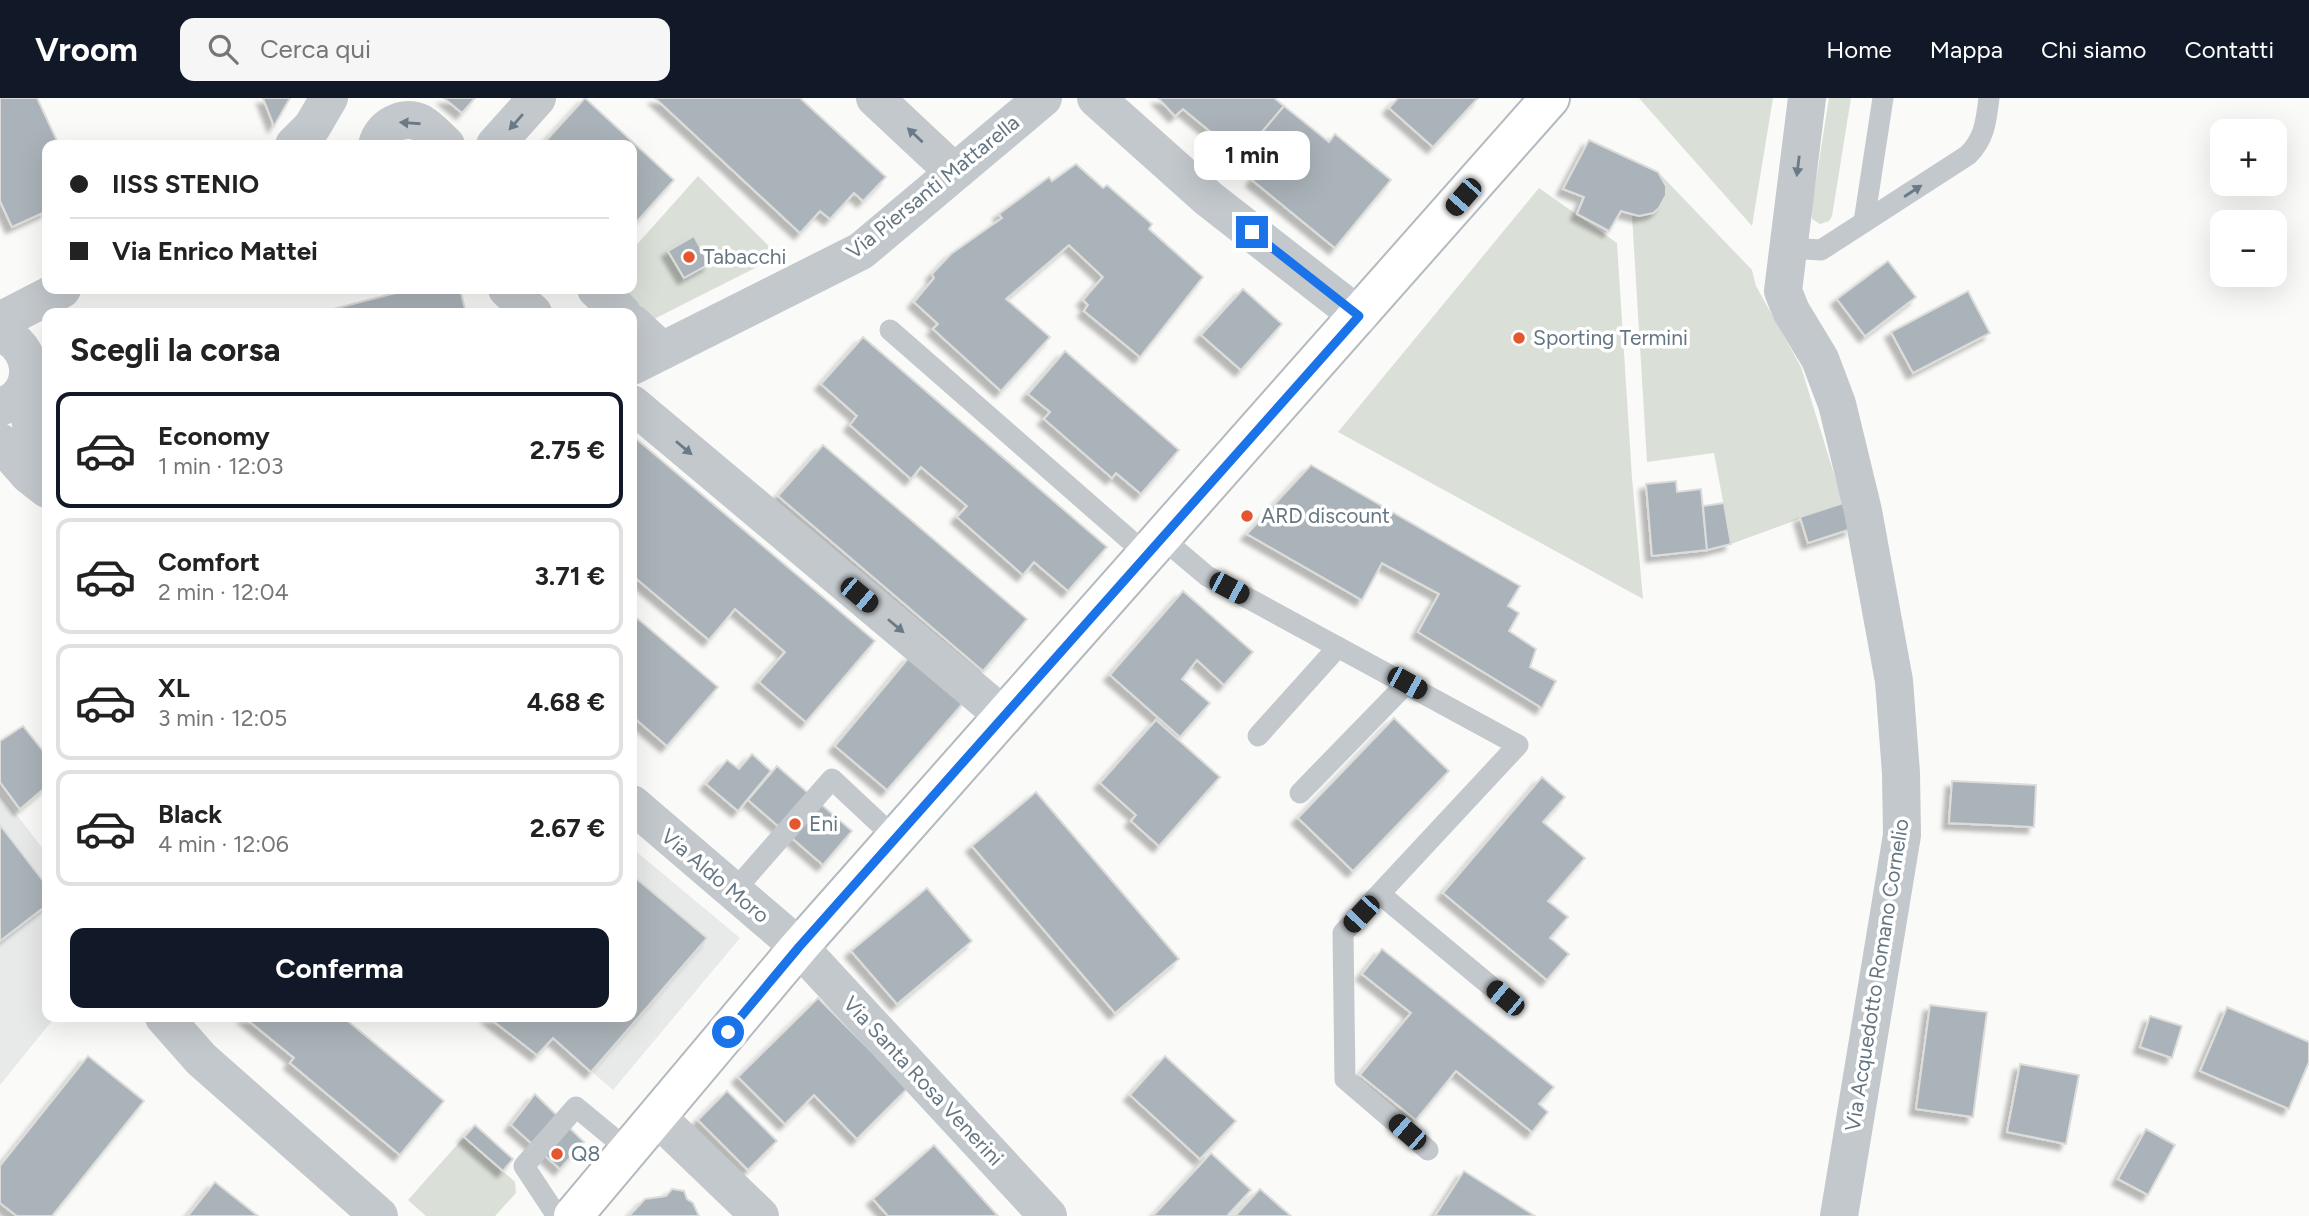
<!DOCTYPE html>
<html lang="it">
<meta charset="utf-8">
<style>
:root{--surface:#fff;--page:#f6f6f6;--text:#222;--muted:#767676;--line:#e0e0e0;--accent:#111827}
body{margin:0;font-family:Figtree,sans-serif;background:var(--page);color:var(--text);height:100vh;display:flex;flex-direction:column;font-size:26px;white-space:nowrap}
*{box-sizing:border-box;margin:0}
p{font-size:23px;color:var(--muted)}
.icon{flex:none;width:38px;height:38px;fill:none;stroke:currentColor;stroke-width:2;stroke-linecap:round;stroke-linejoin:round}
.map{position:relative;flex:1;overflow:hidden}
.panel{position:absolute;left:42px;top:210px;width:595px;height:714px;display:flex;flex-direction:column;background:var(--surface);border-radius:14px;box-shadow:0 7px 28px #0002}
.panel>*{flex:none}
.hud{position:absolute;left:42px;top:42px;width:595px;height:154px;border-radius:14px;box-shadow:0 7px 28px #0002;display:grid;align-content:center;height:154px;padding:0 28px;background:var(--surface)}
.controls{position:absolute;left:2210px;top:21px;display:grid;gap:14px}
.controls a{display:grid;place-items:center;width:77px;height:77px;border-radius:14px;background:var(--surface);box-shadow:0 7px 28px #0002;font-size:35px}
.end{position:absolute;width:32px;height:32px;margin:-16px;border:9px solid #1a73e8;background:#fff;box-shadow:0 0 0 4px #fff}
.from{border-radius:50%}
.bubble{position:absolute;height:49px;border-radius:14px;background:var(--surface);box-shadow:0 7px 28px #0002;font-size:23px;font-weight:700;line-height:49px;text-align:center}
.car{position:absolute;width:21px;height:42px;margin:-21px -10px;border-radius:9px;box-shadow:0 0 5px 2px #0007;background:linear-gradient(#222 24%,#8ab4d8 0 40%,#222 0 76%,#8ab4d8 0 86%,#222 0)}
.hud b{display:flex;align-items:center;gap:24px;height:66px;font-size:26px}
.hud b+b{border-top:2px solid var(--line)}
.hud i{width:18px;height:18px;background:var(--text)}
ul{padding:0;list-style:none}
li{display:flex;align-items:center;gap:21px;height:116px;margin:0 14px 10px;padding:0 14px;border:4px solid var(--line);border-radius:14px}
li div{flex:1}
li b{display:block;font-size:26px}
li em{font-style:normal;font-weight:700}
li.on{border-color:var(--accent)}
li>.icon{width:63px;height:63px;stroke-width:1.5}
h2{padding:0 28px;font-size:32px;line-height:84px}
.button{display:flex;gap:14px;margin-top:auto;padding:14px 28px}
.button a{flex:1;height:80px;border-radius:14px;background:var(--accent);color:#fff;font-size:28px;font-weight:700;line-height:80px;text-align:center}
header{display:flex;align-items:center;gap:42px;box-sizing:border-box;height:98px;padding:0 35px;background:var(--accent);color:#fff}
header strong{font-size:33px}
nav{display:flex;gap:38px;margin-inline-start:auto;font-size:24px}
.search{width:490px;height:63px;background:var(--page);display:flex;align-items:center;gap:18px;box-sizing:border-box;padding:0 24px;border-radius:14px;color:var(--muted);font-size:26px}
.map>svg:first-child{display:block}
.built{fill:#e8e9e9}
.green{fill:#dadfd7}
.building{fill:#aab3b9;stroke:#dcdcda;stroke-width:2;filter:url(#shadow)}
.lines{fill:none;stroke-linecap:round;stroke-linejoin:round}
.secondary-casing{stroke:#b3babf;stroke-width:42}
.service{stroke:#c3c8cc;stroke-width:21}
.minor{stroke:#c3c8cc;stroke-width:38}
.secondary{stroke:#fff;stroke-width:38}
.oneway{fill:#6a7a87}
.route{stroke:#1a73e8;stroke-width:9}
.poi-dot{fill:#e4572e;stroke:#fff;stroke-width:2.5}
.labels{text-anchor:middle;stroke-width:7;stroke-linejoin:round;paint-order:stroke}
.street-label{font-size:21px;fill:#657683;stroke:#fff}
.poi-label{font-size:21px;fill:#657683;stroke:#fff;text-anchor:start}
</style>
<header>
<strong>Vroom</strong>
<div class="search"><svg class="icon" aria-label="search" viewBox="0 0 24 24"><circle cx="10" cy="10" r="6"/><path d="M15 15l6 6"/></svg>Cerca qui</div>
<nav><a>Home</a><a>Mappa</a><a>Chi siamo</a><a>Contatti</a></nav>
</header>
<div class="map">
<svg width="2309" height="1118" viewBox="0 0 2309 1118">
<defs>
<filter id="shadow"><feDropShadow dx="-6" dy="6" stdDeviation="2" flood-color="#0004"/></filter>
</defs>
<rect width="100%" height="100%" fill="#fafaf8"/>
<g class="built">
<polygon points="0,695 47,756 47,919 55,919 0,987"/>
<polygon points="632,750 740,840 613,992 553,940 537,957 489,919 632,919"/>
</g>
<g class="green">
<polygon points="1639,0 1773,0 1752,128"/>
<polygon points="1829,0 1851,0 1832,118 1829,123 1820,126 1812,121 1811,114"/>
<path d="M 1658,74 L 1752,172 L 1756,188 L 1801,269 L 1843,405 L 1731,446 L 1714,355 L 1647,364 L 1632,117 C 1661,122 1675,98 1658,74 Z"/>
<polygon points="698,78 779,158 654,221 622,191 632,191 632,152"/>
<polygon points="1539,90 1617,145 1632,380 1643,501 1338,334"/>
<polygon points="464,1039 515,1084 516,1095 495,1118 426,1118 408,1102"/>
</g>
<g class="building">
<polygon points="0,0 37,0 59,47 47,47 47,113 12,129 0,103"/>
<polygon points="263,0 290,0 274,28"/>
<polygon points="444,0 475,0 462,15"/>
<polygon points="585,0 674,82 632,129 632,47 542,47"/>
<polygon points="655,0 800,0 886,79 863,103 854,95 830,121 820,113 800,135"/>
<polygon points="1158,0 1274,0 1284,8 1241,59 1183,11 1175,18"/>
<polygon points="1398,0 1478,0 1433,49 1389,10"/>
<polygon points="1284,8 1329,44 1335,36 1391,82 1335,150 1252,82 1258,75 1241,59"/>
<polygon points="1589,42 1658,74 1666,88 1666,97 1659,110 1653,115 1639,118 1621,113 1609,133 1577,116 1584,99 1563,91"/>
<polygon points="1076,66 1103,90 1107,87 1152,126 1149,131 1203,179 1140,259 1084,213 1088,207 1083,202 1103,179 1069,147 1006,201 1050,239 1001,293 933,231 938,226 914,204 934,180 932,176 951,156 1002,120 999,116 1049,79 1052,83"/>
<polygon points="694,138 709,166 684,180 668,153"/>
<polygon points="1888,163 1916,199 1865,238 1837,201"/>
<polygon points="411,191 460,191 466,215 318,215"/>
<polygon points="1243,191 1282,226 1241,272 1201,237"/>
<polygon points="1968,193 1990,235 1913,275 1891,234"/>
<polygon points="863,239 1107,449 1068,493 1034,464 1023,477 957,419 967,408 921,369 911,381 850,327 857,318 821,286"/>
<polygon points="1065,253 1179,352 1141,396 1116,375 1112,380 1044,321 1050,314 1028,296"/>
<polygon points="634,339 875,543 806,624 759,584 785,554 735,511 709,542 632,477 632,341"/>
<polygon points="823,347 1027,521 983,573 778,398"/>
<polygon points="1311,367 1520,488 1508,508 1519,515 1509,533 1536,551 1530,569 1556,583 1542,610 1418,534 1439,496 1382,465 1362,502 1247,436"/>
<polygon points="1676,383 1677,394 1701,391 1707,452 1652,458 1646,386"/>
<polygon points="1724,405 1731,446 1707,452 1703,408"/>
<polygon points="1843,405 1851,431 1808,445 1800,419"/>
<polygon points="1183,493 1253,554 1224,587 1197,562 1182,581 1210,605 1180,639 1110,577"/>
<polygon points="632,516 718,589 667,648 632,618"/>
<polygon points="911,557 965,603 887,692 835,648"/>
<polygon points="1394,620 1449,673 1353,773 1298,720"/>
<polygon points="1156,622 1220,679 1159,748 1131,723 1136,717 1100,685"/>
<polygon points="23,628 47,658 47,688 20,711 0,684 0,643"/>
<polygon points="752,656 771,673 738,713 706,686 727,662 739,671"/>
<polygon points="777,668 852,733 823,767 748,702"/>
<polygon points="1542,679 1565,699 1543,724 1585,760 1548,803 1568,819 1550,840 1569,856 1547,882 1443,795"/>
<polygon points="1952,683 2036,687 2034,729 1949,725"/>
<polygon points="1036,694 1179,861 1115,915 972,748"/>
<polygon points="0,727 47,788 47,807 0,843"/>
<polygon points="632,777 707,840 591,974 553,940 537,957 488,919 632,919"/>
<polygon points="927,790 972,843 897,906 851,853"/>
<polygon points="1382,851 1554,989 1539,1006 1548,1014 1532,1034 1456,973 1416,1022 1360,977 1411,915 1362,876"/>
<polygon points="818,900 908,990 857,1041 814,997 785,1026 738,979"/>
<polygon points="1930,907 1987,914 1973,1019 1916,1011"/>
<polygon points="2227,909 2309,944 2309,964 2289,1011 2200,973"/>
<polygon points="2150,918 2182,928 2172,960 2140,949"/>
<polygon points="244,919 343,919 444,1003 400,1057 290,965 294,960"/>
<polygon points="88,958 144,1003 52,1118 17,1118 0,1105 0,1068"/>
<polygon points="1165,958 1236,1023 1200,1061 1130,997"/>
<polygon points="2020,966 2079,977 2066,1046 2007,1034"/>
<polygon points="727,993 777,1043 748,1072 698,1022"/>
<polygon points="535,996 584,1044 560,1071 511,1027"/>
<polygon points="475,1027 513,1061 503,1073 464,1039"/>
<polygon points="2146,1031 2175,1047 2148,1097 2118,1081"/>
<polygon points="934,1047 998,1118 888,1118 873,1101"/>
<polygon points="1211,1055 1251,1092 1227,1118 1153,1118"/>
<polygon points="1464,1073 1535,1118 1435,1118"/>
<polygon points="215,1084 258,1118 188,1118"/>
<polygon points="672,1091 684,1093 687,1101 693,1105 699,1118 629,1118 645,1101 666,1098"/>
<polygon points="1260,1091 1291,1118 1235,1118"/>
</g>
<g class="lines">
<defs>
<polyline id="secondary" points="573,1118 799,849 1550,0"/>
</defs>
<use href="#secondary" class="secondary-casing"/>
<g class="service">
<polyline points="1864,124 1883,0"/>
<path d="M 1788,150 L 1821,152 L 1968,57 C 1985,40 1986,23 1989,0"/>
<polyline points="890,232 1147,457"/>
<polyline points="1162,440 1207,478 1518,647 1343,835 1345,981 1428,1052"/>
<polyline points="1258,638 1338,549"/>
<polyline points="1300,695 1407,585"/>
<polyline points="734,793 832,681 896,741"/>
<polyline points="1380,796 1505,900"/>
<polyline points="557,1118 524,1068 576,1009 628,1052"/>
</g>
<g class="minor">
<polyline points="875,0 954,74"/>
<polyline points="1096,0 1209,101 1359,218"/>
<polyline points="1807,0 1783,193 1791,213 1820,261 1837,306 1863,413 1894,583 1901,675 1902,737 1839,1118"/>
<polyline points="294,47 312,29 329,0"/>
<path d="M 377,47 C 382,29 402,16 421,25 C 430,30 438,40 446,47"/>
<polyline points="495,47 537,0"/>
<polyline points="507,191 533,215"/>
<polyline points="596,191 622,215"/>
<polyline points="0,223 62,191"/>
<polyline points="632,225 662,253"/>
<path d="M 0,235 C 36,248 39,297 0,309"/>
<polyline points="632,268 861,153 1043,0"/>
<path d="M 28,280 C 27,317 31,338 47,371"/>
<polyline points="632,306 1004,618"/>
<polyline points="0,344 29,377 47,391"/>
<polyline points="632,706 799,849 1048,1118"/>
<polyline points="164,919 201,961 379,1118"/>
<polyline points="657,1019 760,1118"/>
</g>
<use href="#secondary" class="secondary"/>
</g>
<defs><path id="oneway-solid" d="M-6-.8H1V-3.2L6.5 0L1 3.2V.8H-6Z" transform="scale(1.75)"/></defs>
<g class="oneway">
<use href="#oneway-solid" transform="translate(516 24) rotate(131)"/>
<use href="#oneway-solid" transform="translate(410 25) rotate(-176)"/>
<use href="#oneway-solid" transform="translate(915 37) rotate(-137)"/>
<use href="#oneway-solid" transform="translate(1798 68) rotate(97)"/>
<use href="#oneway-solid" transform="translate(1913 93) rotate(-33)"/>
<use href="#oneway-solid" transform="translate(684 350) rotate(40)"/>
<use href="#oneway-solid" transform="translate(896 528) rotate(40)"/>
</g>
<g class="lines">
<polyline class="route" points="728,934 799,849 1359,218 1252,134"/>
</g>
<g class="poi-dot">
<circle cx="689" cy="159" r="7"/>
<circle cx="1519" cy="240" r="7"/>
<circle cx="1247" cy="418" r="7"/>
<circle cx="795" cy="726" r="7"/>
<circle cx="557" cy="1056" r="7"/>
</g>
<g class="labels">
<g class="street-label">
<text transform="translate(933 89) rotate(-39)" y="7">Via Piersanti Mattarella</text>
<text transform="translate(715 778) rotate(40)" y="7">Via Aldo Moro</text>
<text transform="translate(1877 877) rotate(-81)" y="7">Via Acquedotto Romano Cornelio</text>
<text transform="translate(923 983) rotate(47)" y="7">Via Santa Rosa Venerini</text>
</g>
<g class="poi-label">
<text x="703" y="166">Tabacchi</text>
<text x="1533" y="247">Sporting Termini</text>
<text x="1261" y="425">ARD discount</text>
<text x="809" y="733">Eni</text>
<text x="571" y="1063">Q8</text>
</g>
</g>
</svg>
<div class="controls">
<a>+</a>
<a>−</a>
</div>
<i class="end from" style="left:728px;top:934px"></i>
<i class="end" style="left:1252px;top:134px"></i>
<div class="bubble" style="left:1194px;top:33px;width:116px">1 min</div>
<i class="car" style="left:1463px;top:99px;rotate:221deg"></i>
<i class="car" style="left:1229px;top:490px;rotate:118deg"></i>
<i class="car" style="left:859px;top:497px;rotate:130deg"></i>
<i class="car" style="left:1407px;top:585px;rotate:119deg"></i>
<i class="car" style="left:1361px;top:816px;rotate:223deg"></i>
<i class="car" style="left:1505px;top:900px;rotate:310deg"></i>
<i class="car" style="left:1407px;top:1034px;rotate:311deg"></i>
<div class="hud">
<b><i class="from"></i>IISS STENIO</b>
<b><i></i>Via Enrico Mattei</b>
</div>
<section class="panel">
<h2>Scegli la corsa</h2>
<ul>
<li class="on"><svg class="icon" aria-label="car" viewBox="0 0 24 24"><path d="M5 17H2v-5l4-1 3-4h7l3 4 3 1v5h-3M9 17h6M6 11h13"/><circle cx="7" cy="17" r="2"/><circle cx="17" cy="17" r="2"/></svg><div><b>Economy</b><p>1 min · 12:03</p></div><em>2.75 €</em></li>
<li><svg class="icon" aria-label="car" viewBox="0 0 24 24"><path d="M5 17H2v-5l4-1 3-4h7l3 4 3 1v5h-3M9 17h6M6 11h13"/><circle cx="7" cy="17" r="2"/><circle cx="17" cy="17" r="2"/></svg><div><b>Comfort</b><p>2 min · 12:04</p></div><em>3.71 €</em></li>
<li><svg class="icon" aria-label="car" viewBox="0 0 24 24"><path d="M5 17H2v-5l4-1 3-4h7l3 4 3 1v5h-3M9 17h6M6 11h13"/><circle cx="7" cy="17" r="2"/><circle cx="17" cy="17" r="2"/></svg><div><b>XL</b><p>3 min · 12:05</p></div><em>4.68 €</em></li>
<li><svg class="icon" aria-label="car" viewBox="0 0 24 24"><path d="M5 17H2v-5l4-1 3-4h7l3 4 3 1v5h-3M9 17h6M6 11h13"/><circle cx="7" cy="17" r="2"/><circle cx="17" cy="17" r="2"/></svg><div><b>Black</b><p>4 min · 12:06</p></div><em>2.67 €</em></li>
</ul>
<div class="button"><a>Conferma</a></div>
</section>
</div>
